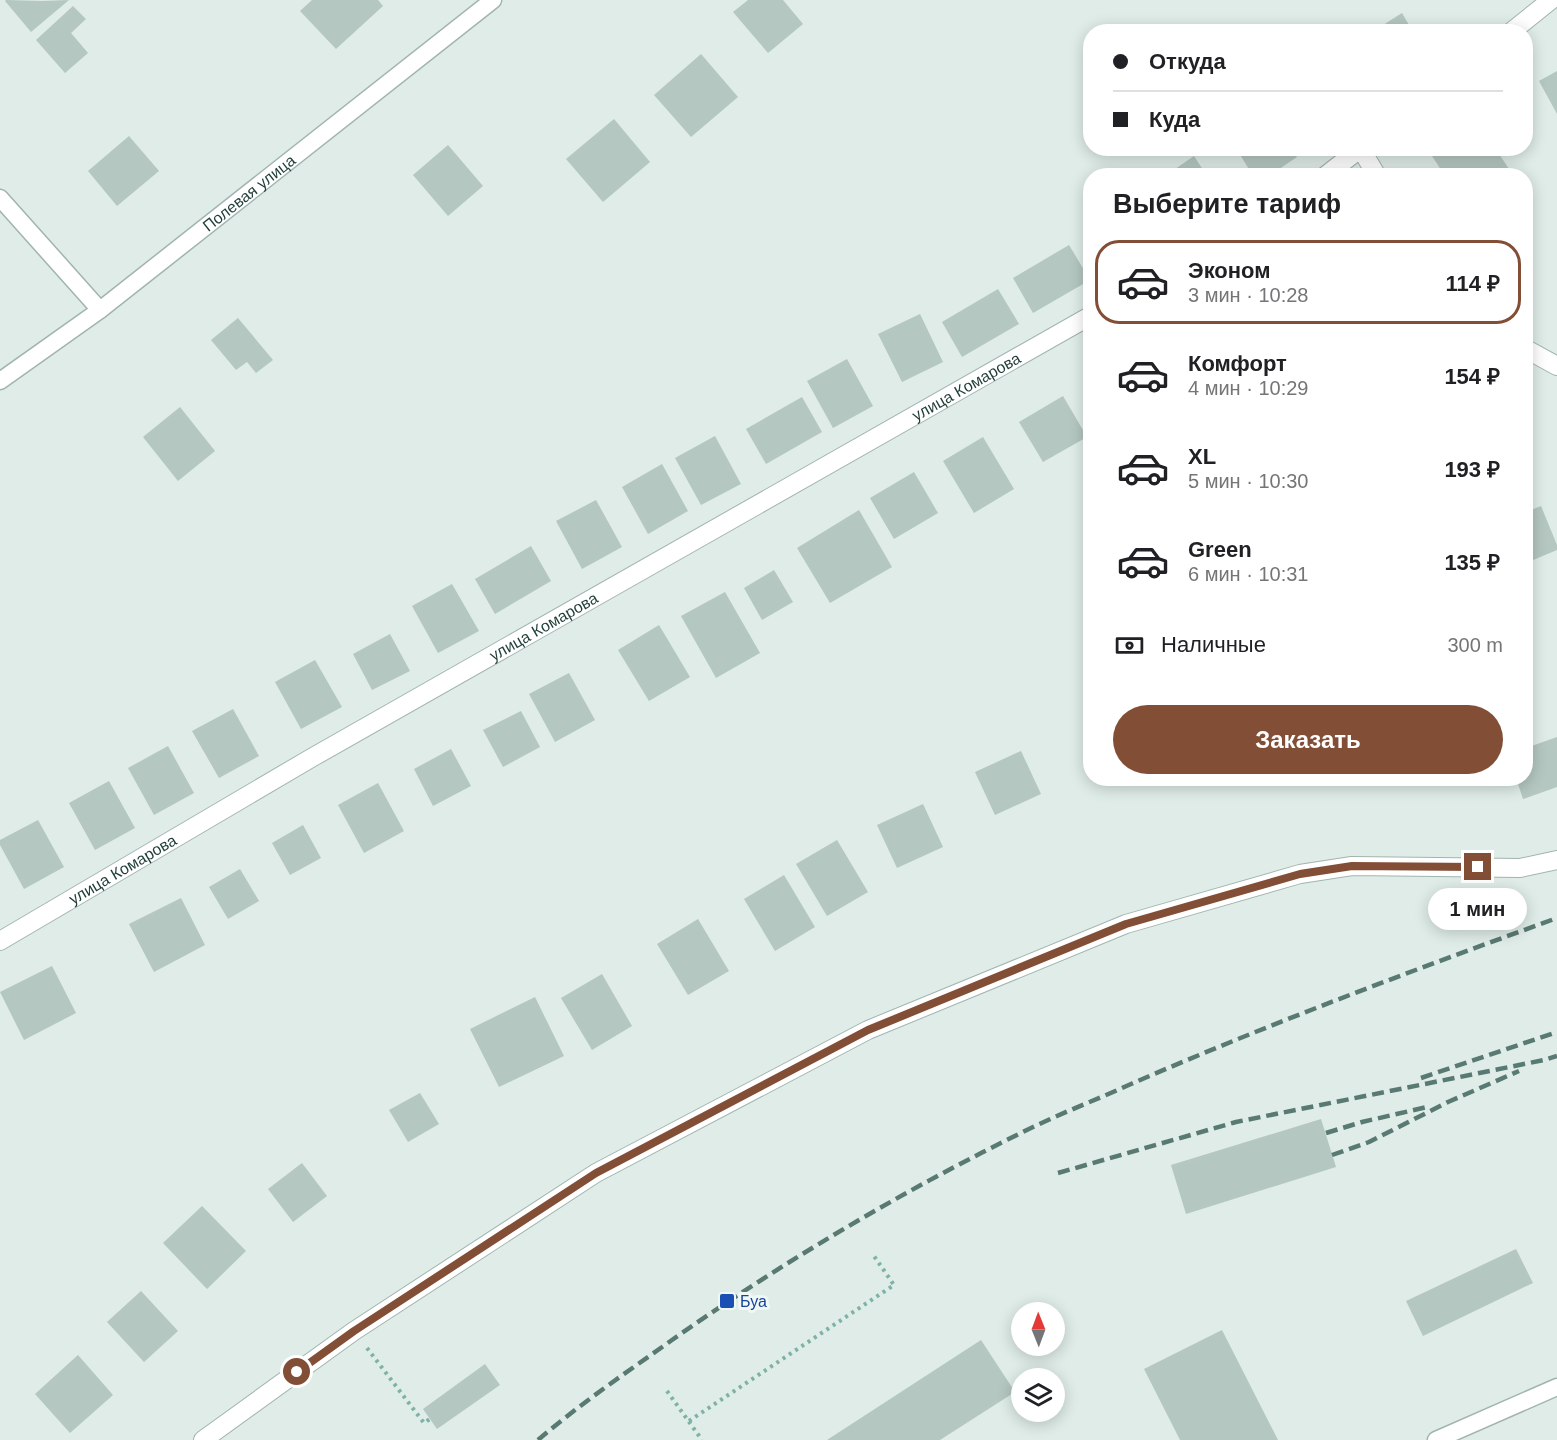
<!DOCTYPE html>
<html lang="ru">
<meta charset="utf-8">
<style>
:root{--surface:#fff;--page:#f2f2f2;--text:#202124;--muted:#757577;--line:#e0e0e0;--accent:#834e36}
body{margin:0;font-family:Arial,sans-serif;background:var(--page);color:var(--text);height:100vh;display:flex;flex-direction:column;font-size:22px;white-space:nowrap}
*{box-sizing:border-box;margin:0}
p{font-size:20px;color:var(--muted)}
.icon{flex:none;width:33px;height:33px;fill:none;stroke:currentColor;stroke-width:2;stroke-linecap:round;stroke-linejoin:round}
.map{position:relative;flex:1;overflow:hidden}
.details{position:absolute;left:1083px;top:168px;width:450px;height:618px;display:flex;flex-direction:column;background:var(--surface);border-radius:24px;box-shadow:0 3px 15px #0003}
.details>*{flex:none}
.hud{position:absolute;left:1083px;top:24px;width:450px;height:132px;border-radius:24px;box-shadow:0 3px 15px #0003;display:grid;align-content:center;height:132px;padding:0 30px;background:var(--surface)}
.needle{width:39px;rotate:359deg}
.tools{position:absolute;left:1011px;top:1302px;display:grid;gap:12px}
.tools a{display:grid;place-items:center;width:54px;height:54px;border-radius:50%;background:var(--surface);box-shadow:0 3px 15px #0003;font-size:30px}
.end{position:absolute;width:27px;height:27px;margin:-14px;border:8px solid #834e36;background:#fff;box-shadow:0 0 0 3px #fff}
.from{border-radius:50%}
.bubble{position:absolute;height:42px;border-radius:21px;background:var(--surface);box-shadow:0 3px 15px #0003;font-size:20px;font-weight:800;line-height:42px;text-align:center}
.hud b{display:flex;align-items:center;gap:21px;height:57px;font-size:22px}
.hud b+b{border-top:2px solid var(--line)}
.hud i{width:15px;height:15px;background:var(--text)}
ul{padding:0;list-style:none}
li{display:flex;align-items:center;gap:18px;height:84px;margin:0 12px 9px;padding:0 18px;border:3px solid transparent;border-radius:24px}
li div{flex:1}
li b{display:block;font-size:22px}
li em{font-style:normal;font-weight:800}
li.selected{border-color:var(--accent)}
li>.icon{width:54px;height:54px;stroke-width:1.5}
h2{padding:0 30px;font-size:27px;line-height:72px}
.pay{display:flex;align-items:center;gap:15px;height:66px;padding:0 30px;font-size:22px}
.pay p{margin-inline-start:auto}
.button{display:flex;gap:12px;margin-top:auto;padding:12px 30px}
.button a{flex:1;height:69px;border-radius:36px;background:var(--accent);color:#fff;font-size:24px;font-weight:800;line-height:69px;text-align:center}
.map>svg:first-child{display:block}
.building{fill:#b4c7c0}
.lines{fill:none;stroke-linecap:round;stroke-linejoin:round}
.service-casing{stroke:#a2b4af;stroke-width:19}
.minor-casing{stroke:#a2b4af;stroke-width:20}
.path{stroke:#7db2a5;stroke-width:4;stroke-dasharray:3 4.5;stroke-linecap:butt}
.service{stroke:#fff;stroke-width:16}
.minor{stroke:#fff;stroke-width:18}
.rail{stroke:#597973;stroke-width:4.5;stroke-dasharray:12 6;stroke-linecap:butt}
.route{stroke:#834e36;stroke-width:8}
.transit-dot{fill:#1a4fb4;stroke:#f0f8f5;stroke-width:2}
.labels{text-anchor:middle;stroke-width:6;stroke-linejoin:round;paint-order:stroke}
.street-label{font-size:16px;fill:#1f3d37;stroke:#f0f8f5}
.transit-label{font-size:16px;fill:#164399;stroke:#f0f8f5;text-anchor:start}
</style>
<div class="map">
<svg width="1557" height="1440" viewBox="0 0 1557 1440">
<rect width="100%" height="100%" fill="#dfece7"/>
<g class="building">
<polygon points="6,0 42,1 69,0 31,32 5,1"/>
<polygon points="312,0 378,0 383,6 336,49 300,11"/>
<polygon points="748,0 783,0 803,24 768,53 733,12"/>
<polygon points="73,6 86,19 71,33 88,53 65,73 36,40"/>
<polygon points="1402,13 1413,32 1372,32"/>
<polygon points="701,54 738,97 691,137 654,95"/>
<polygon points="1557,71 1557,114 1539,81"/>
<polygon points="614,119 650,162 603,202 566,159"/>
<polygon points="129,136 159,171 117,206 88,171"/>
<polygon points="448,145 483,186 448,216 413,175"/>
<polygon points="1236,148 1291,148 1297,157 1269,176 1253,176"/>
<polygon points="1443,148 1495,148 1509,169 1500,176 1445,176 1432,156"/>
<polygon points="1194,156 1207,176 1165,176"/>
<polygon points="1069,245 1090,280 1033,313 1013,278"/>
<polygon points="998,289 1019,324 962,357 942,322"/>
<polygon points="920,314 943,362 902,382 878,334"/>
<polygon points="238,318 273,360 256,373 247,362 236,370 211,340"/>
<polygon points="847,359 873,406 833,428 807,381"/>
<polygon points="1063,396 1087,437 1043,462 1019,422"/>
<polygon points="802,397 822,432 766,464 746,429"/>
<polygon points="180,407 215,451 178,481 143,437"/>
<polygon points="715,436 741,484 701,505 675,458"/>
<polygon points="983,437 1014,489 974,513 943,461"/>
<polygon points="662,464 688,511 648,534 622,487"/>
<polygon points="914,472 938,513 894,539 870,498"/>
<polygon points="596,500 622,547 582,569 556,521"/>
<polygon points="1541,506 1557,545 1557,550 1526,563 1526,512"/>
<polygon points="859,510 892,567 830,603 797,548"/>
<polygon points="531,546 551,581 495,614 475,579"/>
<polygon points="774,570 793,602 762,620 744,588"/>
<polygon points="452,584 479,631 438,653 412,606"/>
<polygon points="725,592 760,653 716,678 681,616"/>
<polygon points="659,625 690,677 649,701 618,650"/>
<polygon points="390,634 410,671 372,690 353,654"/>
<polygon points="315,660 342,707 301,729 275,682"/>
<polygon points="569,673 595,720 555,742 529,694"/>
<polygon points="233,709 259,756 219,778 192,731"/>
<polygon points="521,711 540,747 503,767 483,730"/>
<polygon points="1557,737 1557,787 1523,799 1516,778 1526,778 1526,748"/>
<polygon points="168,746 194,793 154,815 128,768"/>
<polygon points="451,749 471,786 433,806 414,769"/>
<polygon points="1021,751 1041,794 995,815 975,772"/>
<polygon points="109,781 135,828 95,850 69,803"/>
<polygon points="378,783 404,831 364,853 338,805"/>
<polygon points="923,804 943,847 897,868 877,825"/>
<polygon points="38,820 64,867 24,889 0,845 0,840"/>
<polygon points="303,825 321,858 290,875 272,843"/>
<polygon points="837,840 868,892 827,916 796,864"/>
<polygon points="240,869 259,901 228,919 209,887"/>
<polygon points="784,875 815,927 775,951 744,899"/>
<polygon points="181,898 205,945 154,972 129,924"/>
<polygon points="698,919 729,971 688,995 657,944"/>
<polygon points="52,966 76,1013 24,1040 0,992"/>
<polygon points="602,974 632,1026 592,1050 561,998"/>
<polygon points="535,997 564,1056 499,1087 470,1029"/>
<polygon points="420,1093 439,1124 408,1142 389,1110"/>
<polygon points="1321,1119 1336,1167 1186,1214 1171,1165"/>
<polygon points="302,1163 327,1196 293,1222 268,1189"/>
<polygon points="202,1206 246,1251 207,1289 163,1243"/>
<polygon points="1516,1249 1533,1283 1423,1336 1406,1301"/>
<polygon points="141,1291 178,1331 144,1362 107,1322"/>
<polygon points="1222,1330 1278,1440 1180,1440 1144,1369"/>
<polygon points="981,1340 1015,1392 940,1440 827,1440"/>
<polygon points="78,1355 113,1395 70,1433 35,1394"/>
<polygon points="485,1364 500,1385 437,1429 423,1409"/>
</g>
<g class="lines">
<defs>
<g id="service">
<polyline points="0,198 100,310"/>
<path id="s1" d="M 0,381 L 100,310 L 493,0"/>
<polyline points="1436,1440 1557,1387"/>
</g>
<g id="minor">
<polyline points="1511,32 1551,0"/>
<polyline points="1361,149 1377,176"/>
<polyline points="1325,176 1361,148"/>
<polyline points="1526,349 1557,366"/>
<path id="s2" d="M 0,941 L 313,757 L 1090,316"/>
<polyline points="203,1440 354,1331 596,1173 868,1030 1126,924 1300,874 1352,866 1520,868 1557,860"/>
</g>
</defs>
<use href="#service" class="service-casing"/>
<use href="#minor" class="minor-casing"/>
<g class="path">
<polyline points="367,1348 424,1423 430,1419"/>
<polyline points="667,1391 702,1440"/>
<polyline points="689,1421 894,1285 874,1256"/>
</g>
<use href="#service" class="service"/>
<use href="#minor" class="minor"/>
<g class="rail">
<polyline points="1421,1078 1557,1032"/>
<polyline points="1326,1133 1362,1122 1427,1107"/>
<polyline points="1332,1155 1369,1142 1448,1102 1519,1071"/>
<polyline points="1058,1173 1236,1122 1544,1060 1557,1056"/>
<path d="M 538,1440 C 580,1404 627,1372 672,1340 C 786,1260 906,1189 1031,1128 C 1064,1112 1098,1099 1131,1084 C 1271,1023 1414,970 1557,918"/>
</g>
</g>
<g class="lines">
<polyline class="route" points="297,1372 354,1331 596,1173 868,1030 1126,924 1300,874 1352,866 1478,867"/>
</g>
<rect class="transit-dot" x="719" y="1293" width="16" height="16" rx="3"/>
<g class="labels">
<g class="street-label">
<text dy="6" stroke="none"><textPath href="#s1" startOffset="312">Полевая улица</textPath></text>
<text dy="6" stroke="none"><textPath href="#s2" startOffset="1114">улица Комарова</textPath></text>
<text dy="6" stroke="none"><textPath href="#s2" startOffset="628">улица Комарова</textPath></text>
<text dy="6" stroke="none"><textPath href="#s2" startOffset="142">улица Комарова</textPath></text>
</g>
<g class="transit-label">
<text x="740" y="1307">Буа</text>
</g>
</g>
</svg>
<div class="tools">
<a><svg class="needle" viewBox="-14 -14 28 28"><path d="M0-13l5 13h-10z" fill="#e53935"/><path d="M0 13l5-13h-10z" fill="#757577"/></svg></a>
<a><svg class="icon" aria-label="layers" viewBox="0 0 24 24"><path d="M12 4l9 5-9 5-9-5zM3 14l9 5 9-5"/></svg></a>
</div>
<i class="end from" style="left:297px;top:1372px"></i>
<i class="end" style="left:1478px;top:867px"></i>
<div class="bubble" style="left:1428px;top:888px;width:99px">1 мин</div>
<div class="hud">
<b><i class="from"></i>Откуда</b>
<b><i></i>Куда</b>
</div>
<section class="details">
<h2>Выберите тариф</h2>
<ul>
<li class="selected"><svg class="icon" aria-label="car" viewBox="0 0 24 24"><path d="M5 17H2v-5l4-1 3-4h7l3 4 3 1v5h-3M9 17h6M6 11h13"/><circle cx="7" cy="17" r="2"/><circle cx="17" cy="17" r="2"/></svg><div><b>Эконом</b><p>3 мин · 10:28</p></div><em>114 ₽</em></li>
<li><svg class="icon" aria-label="car" viewBox="0 0 24 24"><path d="M5 17H2v-5l4-1 3-4h7l3 4 3 1v5h-3M9 17h6M6 11h13"/><circle cx="7" cy="17" r="2"/><circle cx="17" cy="17" r="2"/></svg><div><b>Комфорт</b><p>4 мин · 10:29</p></div><em>154 ₽</em></li>
<li><svg class="icon" aria-label="car" viewBox="0 0 24 24"><path d="M5 17H2v-5l4-1 3-4h7l3 4 3 1v5h-3M9 17h6M6 11h13"/><circle cx="7" cy="17" r="2"/><circle cx="17" cy="17" r="2"/></svg><div><b>XL</b><p>5 мин · 10:30</p></div><em>193 ₽</em></li>
<li><svg class="icon" aria-label="car" viewBox="0 0 24 24"><path d="M5 17H2v-5l4-1 3-4h7l3 4 3 1v5h-3M9 17h6M6 11h13"/><circle cx="7" cy="17" r="2"/><circle cx="17" cy="17" r="2"/></svg><div><b>Green</b><p>6 мин · 10:31</p></div><em>135 ₽</em></li>
</ul>
<div class="pay"><svg class="icon" aria-label="cash" viewBox="0 0 24 24"><path d="M3 7h18v10H3z"/><circle cx="12" cy="12" r="2"/></svg>Наличные<p>300 m</p></div>
<div class="button"><a>Заказать</a></div>
</section>
</div>
